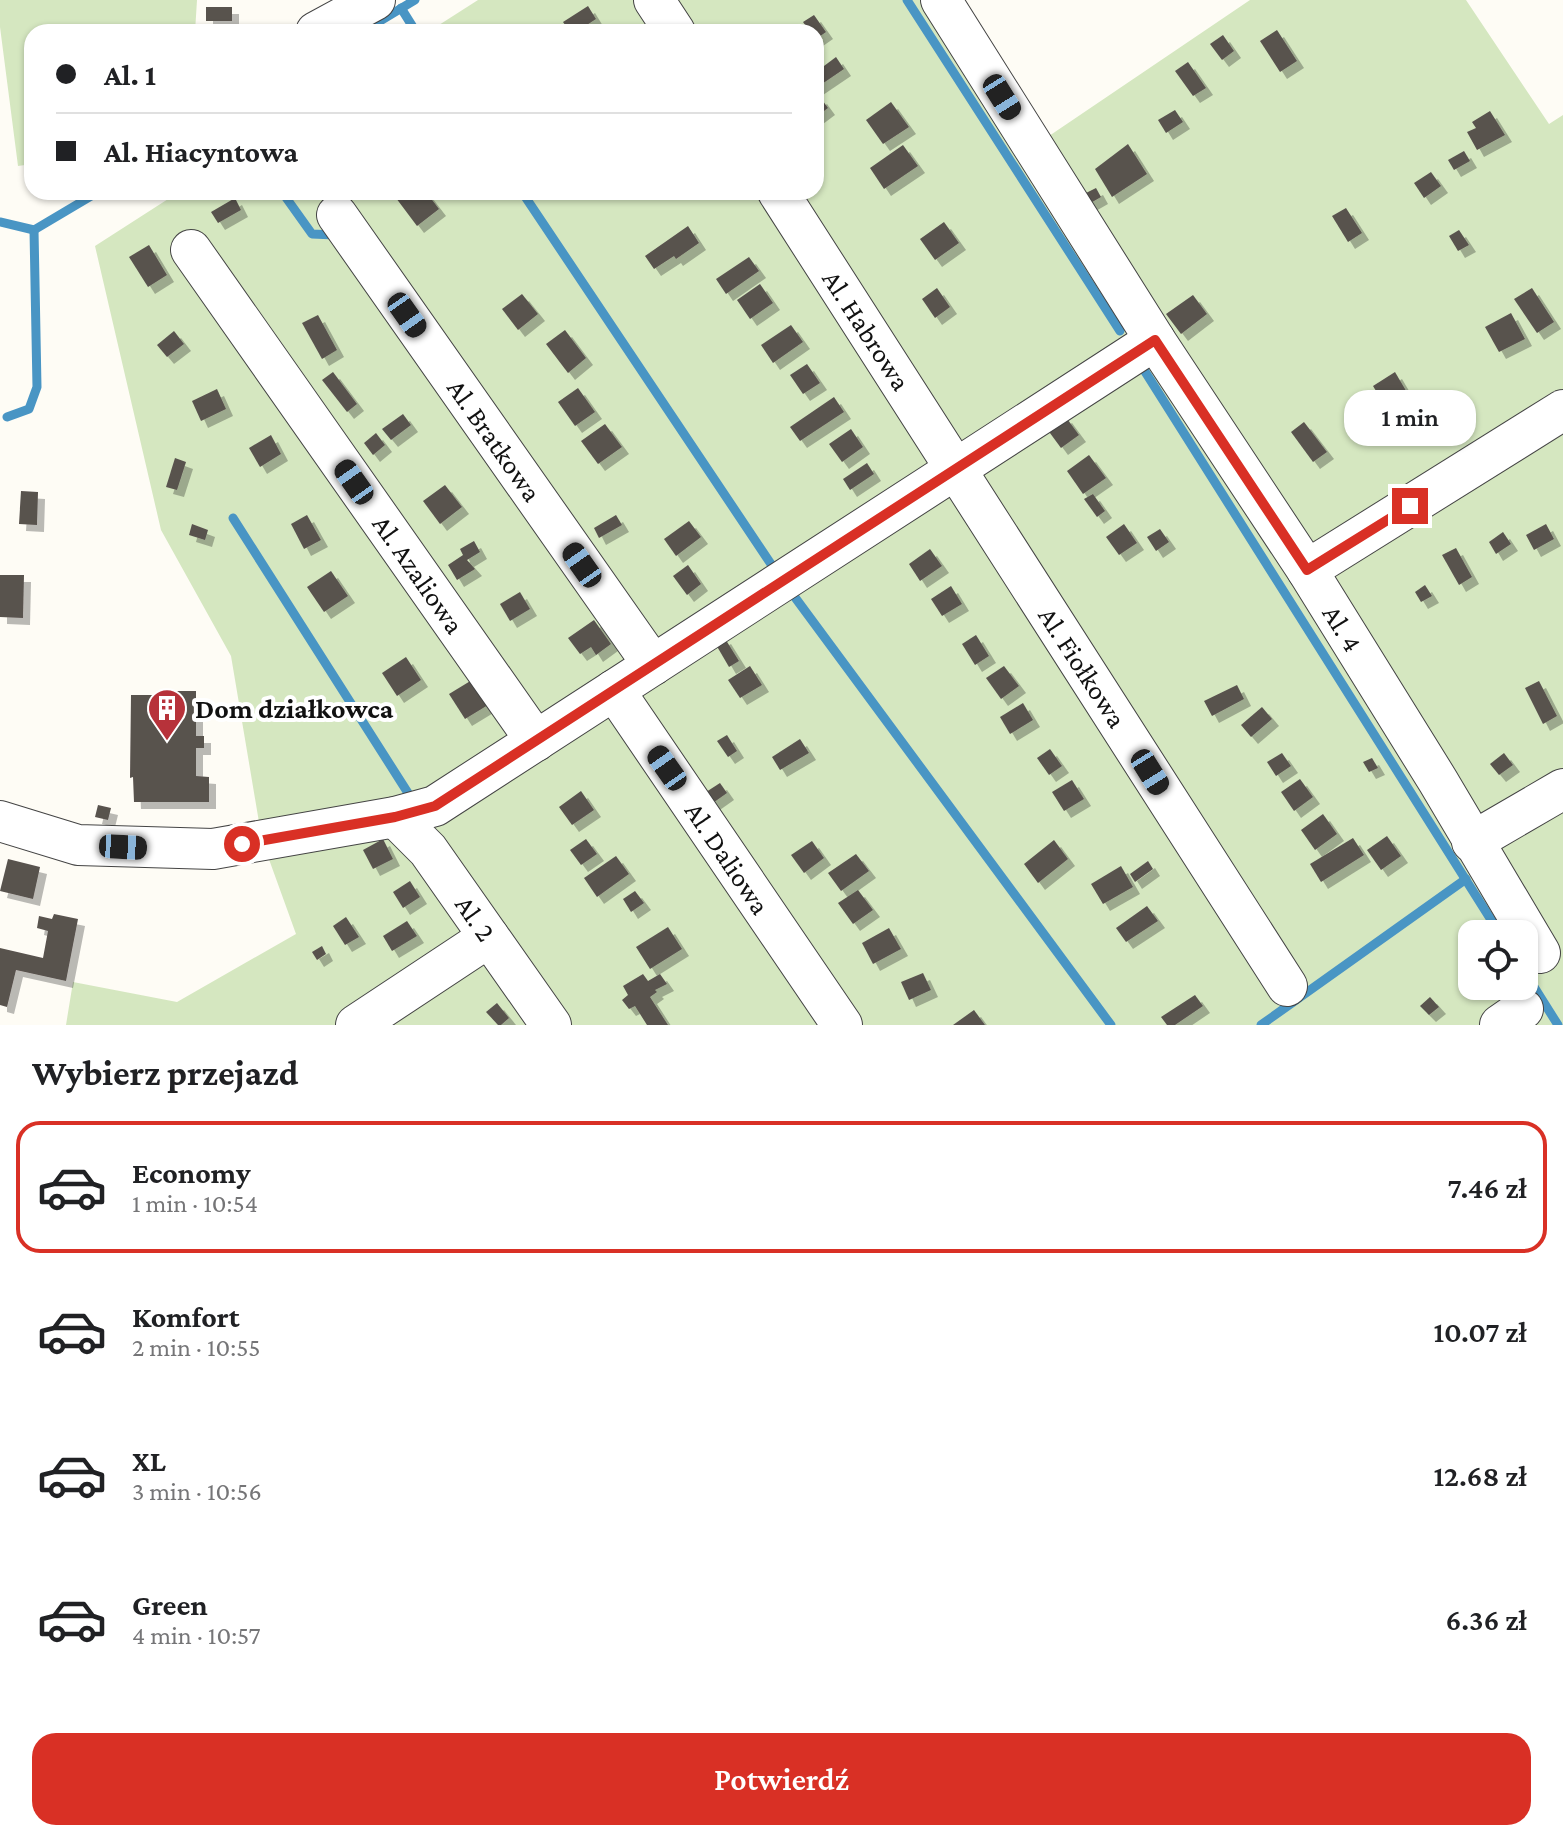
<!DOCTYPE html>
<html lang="pl">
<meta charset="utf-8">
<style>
:root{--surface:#fff;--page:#f6f6f6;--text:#202124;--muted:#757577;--line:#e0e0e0;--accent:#d93025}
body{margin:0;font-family:"Crimson Pro",serif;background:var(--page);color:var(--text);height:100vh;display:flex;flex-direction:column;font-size:30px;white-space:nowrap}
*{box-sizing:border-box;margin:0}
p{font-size:26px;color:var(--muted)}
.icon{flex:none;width:44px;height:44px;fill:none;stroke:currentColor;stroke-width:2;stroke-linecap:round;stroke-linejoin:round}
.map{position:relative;height:1025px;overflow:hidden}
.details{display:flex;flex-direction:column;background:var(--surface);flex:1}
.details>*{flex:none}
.guide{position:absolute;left:24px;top:24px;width:800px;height:176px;border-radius:24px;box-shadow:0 2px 6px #0004;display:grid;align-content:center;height:176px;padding:0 32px;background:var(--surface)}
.buttons{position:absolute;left:1458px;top:920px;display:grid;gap:16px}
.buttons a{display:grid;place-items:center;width:80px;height:80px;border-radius:16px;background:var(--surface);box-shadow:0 2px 6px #0004;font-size:40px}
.end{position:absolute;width:36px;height:36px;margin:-18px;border:10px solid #d93025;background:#fff;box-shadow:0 0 0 4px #fff}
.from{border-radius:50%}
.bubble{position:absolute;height:56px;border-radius:24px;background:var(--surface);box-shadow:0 2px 6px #0004;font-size:26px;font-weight:600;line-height:56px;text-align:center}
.car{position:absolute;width:24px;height:48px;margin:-24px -12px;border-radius:10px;box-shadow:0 0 6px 2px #0007;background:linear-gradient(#222 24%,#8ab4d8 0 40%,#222 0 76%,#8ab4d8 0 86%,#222 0)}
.guide b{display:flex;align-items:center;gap:28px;height:76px;font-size:30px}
.guide b+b{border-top:2px solid var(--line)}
.guide i{width:20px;height:20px;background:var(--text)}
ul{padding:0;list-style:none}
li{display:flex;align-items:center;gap:24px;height:132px;margin:0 16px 12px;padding:0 16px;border:4px solid transparent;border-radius:24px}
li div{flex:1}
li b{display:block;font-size:30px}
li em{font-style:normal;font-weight:600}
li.selected{border-color:var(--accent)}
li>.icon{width:72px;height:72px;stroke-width:1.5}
h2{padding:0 32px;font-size:36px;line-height:96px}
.action{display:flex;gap:16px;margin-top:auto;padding:16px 32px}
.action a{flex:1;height:92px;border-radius:24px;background:var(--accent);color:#fff;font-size:32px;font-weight:600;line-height:92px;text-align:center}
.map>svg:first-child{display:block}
.green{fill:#d5e7c0;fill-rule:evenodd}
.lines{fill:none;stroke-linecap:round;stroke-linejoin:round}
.stream{stroke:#4995c4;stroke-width:9}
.building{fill:#59524e;filter:url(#shadow)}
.minor-casing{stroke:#444;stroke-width:42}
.minor{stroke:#fff;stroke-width:40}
.route{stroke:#d93025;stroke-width:10}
.labels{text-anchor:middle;stroke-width:8;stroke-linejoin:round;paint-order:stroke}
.street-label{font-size:28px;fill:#111;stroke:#fff}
.poi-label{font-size:28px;font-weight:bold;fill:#111;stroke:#fff;text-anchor:start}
</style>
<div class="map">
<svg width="1563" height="1025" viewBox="0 0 1563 1025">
<defs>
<filter id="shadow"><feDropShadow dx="7" dy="7" stdDeviation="0" flood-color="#0004"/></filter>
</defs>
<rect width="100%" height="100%" fill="#fefcf5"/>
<g class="green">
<polygon points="0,0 197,0 195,32 32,32 32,164 18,166 0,27"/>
<path d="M 478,0 L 941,0 L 1049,136 L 1250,0 L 1466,0 L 1549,124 L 1563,115 L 1563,1025 L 66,1025 L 73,982 L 177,1002 L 296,934 L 262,840 L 231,656 L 161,530 L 95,246 L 179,192 L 816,192 L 816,32 L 428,32 ZM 1472,934 L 1524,934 L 1524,986 L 1472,986 Z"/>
</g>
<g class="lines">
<g class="stream">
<polyline points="907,0 1120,331"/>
<polyline points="401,8 416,32"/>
<polyline points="362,32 415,0"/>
<polyline points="282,192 312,234 335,235 337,238"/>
<polyline points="522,192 775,570"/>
<polyline points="0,222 34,230 98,192"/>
<polyline points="1139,362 1500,934"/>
<polyline points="7,417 29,409 37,387 34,230"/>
<polyline points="233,518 408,793"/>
<polyline points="794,596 1111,1025"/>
<polyline points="1524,971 1558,1025"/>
<polyline points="1261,1025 1466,879"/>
</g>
</g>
<g class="building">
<polygon points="588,6 596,19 576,32 570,32 563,22"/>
<rect x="206" y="7" width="26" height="14"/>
<polygon points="814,15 826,32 816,39 816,32 810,32 803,22"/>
<polygon points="1277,30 1297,61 1280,72 1260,41"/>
<polygon points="1223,35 1234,51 1222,60 1210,44"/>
<polygon points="836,57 844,69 816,88 816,72"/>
<polygon points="1188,62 1206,88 1193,96 1175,71"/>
<polygon points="820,97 828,108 816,117 816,100"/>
<polygon points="891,102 909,127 883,144 866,120"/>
<polygon points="1175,110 1183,122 1166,133 1158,120"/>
<polygon points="1490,111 1505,135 1477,150 1467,132 1476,128 1472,122"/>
<polygon points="1128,144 1147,174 1112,197 1095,169"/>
<polygon points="903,145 918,166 884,189 870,168"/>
<polygon points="1464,151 1470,161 1454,170 1448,160"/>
<polygon points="1431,172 1441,186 1424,198 1414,183"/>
<polygon points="1096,188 1101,197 1087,205 1082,195"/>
<polygon points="396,192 426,192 439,209 417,226 393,194"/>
<polygon points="235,198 241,210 218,223 211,212"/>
<polygon points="1346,208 1362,233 1348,242 1332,216"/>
<polygon points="944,222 959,243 935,260 920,239"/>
<polygon points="688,226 699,243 676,259 674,256 654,269 645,256"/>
<polygon points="1459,230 1469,245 1458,251 1449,236"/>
<polygon points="149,245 167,275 148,287 129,257"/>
<polygon points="749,257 759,271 726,294 716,279"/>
<polygon points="760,284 773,303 750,319 737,300"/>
<polygon points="937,288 950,307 935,318 922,299"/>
<polygon points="1532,288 1554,322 1537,333 1514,299"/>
<polygon points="522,294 538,314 518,330 502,309"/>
<polygon points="1193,295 1207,314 1181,334 1166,314"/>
<polygon points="1511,313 1525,339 1499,352 1485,327"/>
<polygon points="318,315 337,350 322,359 302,323"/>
<polygon points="791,325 803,342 773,363 761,345"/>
<polygon points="565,330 586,358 568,373 546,344"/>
<polygon points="174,331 184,344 167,357 157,345"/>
<polygon points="807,364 820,383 803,394 790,375"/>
<polygon points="333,372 357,404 347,412 322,380"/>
<polygon points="1395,372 1415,406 1393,419 1373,386"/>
<polygon points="578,388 595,412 575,426 558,402"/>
<polygon points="217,389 226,409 201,421 192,401"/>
<polygon points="834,397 844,412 800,441 790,427"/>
<polygon points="403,414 411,425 391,440 382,429"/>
<polygon points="1065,416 1079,435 1061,448 1047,429"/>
<polygon points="1304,422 1327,452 1313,462 1291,432"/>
<polygon points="605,424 622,447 598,464 581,441"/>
<polygon points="851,429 863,447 842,462 829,444"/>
<polygon points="376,433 385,445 373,455 364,443"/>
<polygon points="271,435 281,454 260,467 249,448"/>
<polygon points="1089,455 1106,478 1083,494 1067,471"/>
<polygon points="175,458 186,462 177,490 166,487"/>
<polygon points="867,463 874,474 850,490 843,479"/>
<polygon points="445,485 462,507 440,524 423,501"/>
<polygon points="21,491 38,492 37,525 19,524"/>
<polygon points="1093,494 1105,511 1097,517 1084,499"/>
<polygon points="307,515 321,540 304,549 291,524"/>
<polygon points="616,515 622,525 599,538 594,528"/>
<polygon points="689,521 701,537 676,556 664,539"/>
<polygon points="192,524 208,530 205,540 189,535"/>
<polygon points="1124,524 1137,543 1119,555 1106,537"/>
<polygon points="1546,524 1554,539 1534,550 1526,535"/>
<polygon points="1160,529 1169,542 1156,551 1147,537"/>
<polygon points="1503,532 1511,544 1496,554 1489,542"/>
<polygon points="474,541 480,552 467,560 475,569 457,580 448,565 463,555 460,549"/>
<polygon points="1456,548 1472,577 1459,585 1442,555"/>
<polygon points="930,549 942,566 920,581 909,564"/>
<polygon points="688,565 701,584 687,595 673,576"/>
<polygon points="331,571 348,596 324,612 307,587"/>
<polygon points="0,575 24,575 23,618 0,617"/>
<polygon points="1425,585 1432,596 1421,602 1415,592"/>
<polygon points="951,586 962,604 942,616 931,599"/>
<polygon points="520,592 530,609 510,621 500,604"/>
<polygon points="594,620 611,644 596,655 591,647 580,654 568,638"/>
<polygon points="976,635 989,656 975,665 962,644"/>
<polygon points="724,637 739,661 729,667 715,643"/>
<polygon points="406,657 421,680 397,696 382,673"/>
<polygon points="750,666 762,685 740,698 728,680"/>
<polygon points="1004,666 1019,686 1001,699 986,678"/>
<polygon points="472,680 488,705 465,719 449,694"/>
<polygon points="1539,681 1557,716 1543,724 1525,688"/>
<polygon points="1237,685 1244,699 1212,716 1204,701"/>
<polygon points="170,691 196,691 196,736 204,736 204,748 196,748 196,776 209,777 209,802 134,802 133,777 130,778 131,695 170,695"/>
<polygon points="1023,703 1033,720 1010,734 1000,717"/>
<polygon points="1262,707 1272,719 1251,737 1241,725"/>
<polygon points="727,735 737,751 728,757 717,741"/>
<polygon points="800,739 809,753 780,770 772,757"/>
<polygon points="1050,749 1062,766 1049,775 1037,758"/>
<polygon points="1282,753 1291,766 1276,776 1267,762"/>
<polygon points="1504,753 1513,765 1499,775 1490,764"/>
<polygon points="1372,758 1378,768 1369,772 1363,762"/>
<polygon points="1300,779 1313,797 1294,811 1281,792"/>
<polygon points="1072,780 1084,799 1064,811 1052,792"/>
<polygon points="720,783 727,793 710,805 703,794"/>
<polygon points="581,791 594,810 572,825 559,807"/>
<polygon points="98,805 111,808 108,820 95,817"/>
<polygon points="1323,814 1337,834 1315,850 1301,830"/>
<polygon points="1387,836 1401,856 1381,870 1367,850"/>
<polygon points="1353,838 1364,855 1321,882 1310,864"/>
<polygon points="383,839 393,859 373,869 363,850"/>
<polygon points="586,839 597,854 581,865 570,850"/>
<polygon points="1054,840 1068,859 1038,883 1024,864"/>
<polygon points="812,841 824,858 804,873 791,855"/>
<polygon points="856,854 869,871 841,891 828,873"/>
<polygon points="616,856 629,874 597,897 584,878"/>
<polygon points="8,859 40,867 33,899 0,891"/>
<polygon points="1148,861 1153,869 1135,882 1130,874"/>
<polygon points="1121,866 1133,887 1103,904 1091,884"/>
<polygon points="410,881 420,897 403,908 393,892"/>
<polygon points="858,890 873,910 853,924 838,903"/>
<polygon points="635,891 644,903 631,912 623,899"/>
<polygon points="1147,906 1158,921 1126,942 1116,928"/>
<polygon points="54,914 78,919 66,981 16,970 7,1007 0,1005 0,948 43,958 48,931 37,928 39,916 52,919"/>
<polygon points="346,917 359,937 345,945 333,926"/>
<polygon points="407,921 417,936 392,951 383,936"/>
<polygon points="668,927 682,949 650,969 636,947"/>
<polygon points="889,928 901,949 873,964 862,943"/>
<polygon points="322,946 326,954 317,960 312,952"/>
<polygon points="923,973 931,990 909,1000 901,982"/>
<polygon points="643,974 648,981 660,974 667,984 655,990 657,992 650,997 668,1025 647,1025 635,1006 629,1009 622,1000 628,995 623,986"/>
<polygon points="1195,995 1203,1006 1175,1025 1167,1025 1161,1017"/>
<polygon points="1430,997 1439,1007 1429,1015 1420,1006"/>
<polygon points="497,1003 509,1018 501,1025 498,1025 486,1012"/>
<polygon points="974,1010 985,1025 953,1025"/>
</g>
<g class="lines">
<defs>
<g id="minor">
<polyline points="654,0 675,32"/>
<polyline points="941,0 1155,340 1307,570 1438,781 1540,953"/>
<polyline points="316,32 375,0"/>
<polyline points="778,192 1287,986"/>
<polyline points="337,215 653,665"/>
<polyline points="191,250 536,741"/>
<polyline points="1307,570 1563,410"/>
<polyline points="614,690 842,1025"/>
<polyline points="395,817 428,850 551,1025"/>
<polyline points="0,821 78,845 213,849 395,817 435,806 1155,340"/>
<polyline points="1472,842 1563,789"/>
<polyline points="356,1025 489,937"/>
<polyline points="1500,1025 1523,1009"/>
</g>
</defs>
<use href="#minor" class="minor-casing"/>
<use href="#minor" class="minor"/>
</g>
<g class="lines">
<polyline class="route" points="242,844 395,817 435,806 1155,340 1307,570 1410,506"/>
</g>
<defs>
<symbol id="building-pin" viewBox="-11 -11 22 30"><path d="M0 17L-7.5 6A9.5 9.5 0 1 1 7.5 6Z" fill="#b7323a" stroke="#fff"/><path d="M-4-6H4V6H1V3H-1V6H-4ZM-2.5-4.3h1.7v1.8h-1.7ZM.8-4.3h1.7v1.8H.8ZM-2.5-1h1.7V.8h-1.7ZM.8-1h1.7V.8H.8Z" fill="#fff"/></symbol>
</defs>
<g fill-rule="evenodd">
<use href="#building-pin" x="145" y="686" width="44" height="60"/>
</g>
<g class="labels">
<g class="street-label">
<text transform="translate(867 330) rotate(57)" y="10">Al. Habrowa</text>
<text transform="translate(495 440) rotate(55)" y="10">Al. Bratkowa</text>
<text transform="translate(419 574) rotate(55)" y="10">Al. Azaliowa</text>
<text transform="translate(1343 628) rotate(58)" y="10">Al. 4</text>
<text transform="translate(1083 667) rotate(57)" y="10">Al. Fiołkowa</text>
<text transform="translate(728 858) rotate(56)" y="10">Al. Daliowa</text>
<text transform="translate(476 918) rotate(55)" y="10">Al. 2</text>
</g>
<g class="poi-label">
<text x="195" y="718">Dom działkowca</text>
</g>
</g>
</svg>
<div class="buttons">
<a><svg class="icon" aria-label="locate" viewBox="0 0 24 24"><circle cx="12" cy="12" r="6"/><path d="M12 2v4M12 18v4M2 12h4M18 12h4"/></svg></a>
</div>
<i class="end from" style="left:242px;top:844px"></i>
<i class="end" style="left:1410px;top:506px"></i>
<div class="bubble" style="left:1344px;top:390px;width:132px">1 min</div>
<i class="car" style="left:1002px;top:97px;rotate:148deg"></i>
<i class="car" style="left:407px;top:315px;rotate:145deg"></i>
<i class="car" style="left:354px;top:482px;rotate:325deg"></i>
<i class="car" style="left:582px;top:565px;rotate:325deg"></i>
<i class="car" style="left:667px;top:768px;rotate:325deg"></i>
<i class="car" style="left:1150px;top:772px;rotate:148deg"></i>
<i class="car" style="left:123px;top:847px;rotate:93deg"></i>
<div class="guide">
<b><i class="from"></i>Al. 1</b>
<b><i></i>Al. Hiacyntowa</b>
</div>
</div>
<section class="details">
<h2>Wybierz przejazd</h2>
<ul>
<li class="selected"><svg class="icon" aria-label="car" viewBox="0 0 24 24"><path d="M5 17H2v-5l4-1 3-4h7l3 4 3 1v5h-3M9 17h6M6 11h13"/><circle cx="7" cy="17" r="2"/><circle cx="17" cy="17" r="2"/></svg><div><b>Economy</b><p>1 min · 10:54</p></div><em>7.46 zł</em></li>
<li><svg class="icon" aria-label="car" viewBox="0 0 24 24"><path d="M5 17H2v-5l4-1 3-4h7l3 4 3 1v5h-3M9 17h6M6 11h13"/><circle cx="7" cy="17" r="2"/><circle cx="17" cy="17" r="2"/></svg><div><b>Komfort</b><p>2 min · 10:55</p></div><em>10.07 zł</em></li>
<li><svg class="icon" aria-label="car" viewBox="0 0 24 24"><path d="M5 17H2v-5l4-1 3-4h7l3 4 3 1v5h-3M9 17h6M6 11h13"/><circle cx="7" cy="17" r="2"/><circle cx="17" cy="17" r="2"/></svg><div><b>XL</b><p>3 min · 10:56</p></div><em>12.68 zł</em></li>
<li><svg class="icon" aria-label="car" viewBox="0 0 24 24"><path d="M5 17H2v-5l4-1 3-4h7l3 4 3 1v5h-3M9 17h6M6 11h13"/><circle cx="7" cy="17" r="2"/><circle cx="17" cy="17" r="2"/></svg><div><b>Green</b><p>4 min · 10:57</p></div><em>6.36 zł</em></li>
</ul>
<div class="action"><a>Potwierdź</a></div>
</section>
